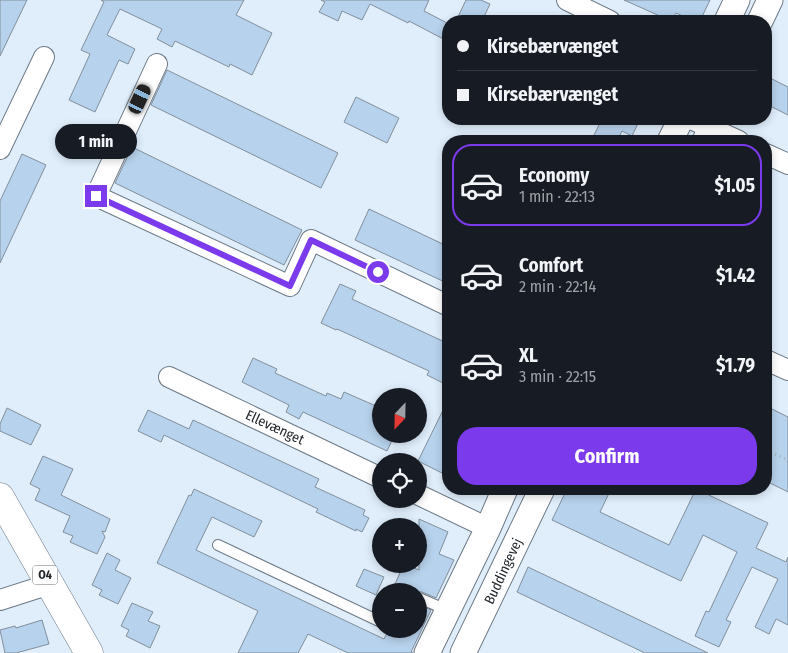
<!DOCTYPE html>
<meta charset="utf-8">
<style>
:root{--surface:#171b24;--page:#20242c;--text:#f1f3f6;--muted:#9ea1a6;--line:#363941;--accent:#7c3aed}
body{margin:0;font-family:"Fira Sans Condensed",sans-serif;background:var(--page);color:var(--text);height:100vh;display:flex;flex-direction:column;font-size:19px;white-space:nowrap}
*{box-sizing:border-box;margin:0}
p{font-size:16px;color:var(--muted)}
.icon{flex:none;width:28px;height:28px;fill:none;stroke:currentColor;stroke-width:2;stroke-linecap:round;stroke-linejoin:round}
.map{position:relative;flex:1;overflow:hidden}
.sheet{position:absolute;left:442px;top:135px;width:330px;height:360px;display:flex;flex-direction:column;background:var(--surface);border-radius:20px;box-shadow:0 2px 8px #0003}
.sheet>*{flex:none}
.top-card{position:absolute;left:442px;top:15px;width:330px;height:110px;border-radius:20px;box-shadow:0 2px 8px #0003;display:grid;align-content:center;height:110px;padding:0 15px;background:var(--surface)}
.needle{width:32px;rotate:202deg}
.buttons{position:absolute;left:372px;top:388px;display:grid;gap:10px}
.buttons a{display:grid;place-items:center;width:55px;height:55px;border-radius:50%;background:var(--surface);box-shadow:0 2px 8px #0003;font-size:25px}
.end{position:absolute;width:22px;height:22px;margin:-11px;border:6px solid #7c3aed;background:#fff;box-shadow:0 0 0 2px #fff}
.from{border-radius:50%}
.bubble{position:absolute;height:35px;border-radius:18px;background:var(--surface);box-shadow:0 2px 8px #0003;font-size:16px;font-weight:700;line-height:35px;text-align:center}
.car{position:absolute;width:15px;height:30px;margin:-15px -8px;border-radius:6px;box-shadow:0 0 4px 1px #0007;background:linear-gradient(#222 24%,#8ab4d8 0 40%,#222 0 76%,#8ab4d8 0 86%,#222 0)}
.top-card b{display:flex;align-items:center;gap:18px;height:48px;font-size:19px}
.top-card b+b{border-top:1px solid var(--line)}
.top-card i{width:12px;height:12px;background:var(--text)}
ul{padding:9px 0 0;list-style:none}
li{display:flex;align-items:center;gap:15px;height:82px;margin:0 10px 8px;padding:0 5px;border:2px solid transparent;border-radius:20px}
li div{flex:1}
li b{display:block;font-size:19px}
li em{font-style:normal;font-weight:700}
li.current{border-color:var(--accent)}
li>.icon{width:45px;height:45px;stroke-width:1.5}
.cta{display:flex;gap:10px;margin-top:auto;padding:10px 15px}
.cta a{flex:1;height:58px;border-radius:20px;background:var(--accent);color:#fff;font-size:20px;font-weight:700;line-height:58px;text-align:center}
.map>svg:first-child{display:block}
.building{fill:#b7d2ec;stroke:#828f9b}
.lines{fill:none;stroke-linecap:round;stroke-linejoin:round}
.service-casing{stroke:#6c7985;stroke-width:12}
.minor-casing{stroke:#6c7985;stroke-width:22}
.tertiary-casing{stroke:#6c7985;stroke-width:27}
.primary-casing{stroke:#6c7985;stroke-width:29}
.path{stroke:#a7b2bd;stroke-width:3;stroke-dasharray:1 4;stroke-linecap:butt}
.service{stroke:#fff;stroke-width:10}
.minor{stroke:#fff;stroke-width:20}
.tertiary{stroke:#fff;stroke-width:25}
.primary{stroke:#fff;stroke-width:28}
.route{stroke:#7c3aed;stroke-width:6}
.labels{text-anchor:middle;stroke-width:4;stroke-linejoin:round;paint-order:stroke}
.shield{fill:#fff;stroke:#65686c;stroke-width:1}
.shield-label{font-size:12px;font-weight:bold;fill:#23282d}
.street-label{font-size:14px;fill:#23282d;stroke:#fff}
</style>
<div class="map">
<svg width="788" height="653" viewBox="0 0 788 653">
<rect width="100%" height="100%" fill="#e0eefc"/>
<g class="building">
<polygon points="0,0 27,0 0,56"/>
<polygon points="101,0 244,0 236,15 272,33 252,75 230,64 229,67 175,41 172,47 157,39 162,29 120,9 107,35 135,49 128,64 119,60 95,112 69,100 90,54 81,50 104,2"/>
<polygon points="321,0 429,0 424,11 449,24 449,42 409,21 408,23 370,4 362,20 342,11 338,21 319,12 325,2"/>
<polygon points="466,0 481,0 490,4 482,21 456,21"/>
<polygon points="624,0 710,0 700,21 694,21 676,13 671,21"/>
<polygon points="167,70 338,153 321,188 151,105"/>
<polygon points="766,76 788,87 788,115 766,104"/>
<polygon points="356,97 399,118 387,143 344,122"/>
<polygon points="597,119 640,119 632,136 622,131 617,141 591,141 601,121"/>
<polygon points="132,147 302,230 284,265 115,183"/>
<polygon points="22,154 46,165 0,263 0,201"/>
<polygon points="369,209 449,247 449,284 355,240"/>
<polygon points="340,284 356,291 352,299 449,344 449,386 427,375 429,371 337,329 336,330 321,323"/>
<polygon points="253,358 277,369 275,373 326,396 327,393 341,399 344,392 376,406 372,414 381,418 381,434 395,434 387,451 303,412 299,419 286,412 289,405 242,382"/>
<polygon points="449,398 449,468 445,467 442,473 418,461"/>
<polygon points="766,406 788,417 788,492 766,481"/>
<polygon points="7,408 41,425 31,445 0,431 0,424"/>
<polygon points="148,410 189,429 193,420 319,479 315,487 365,510 363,515 369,518 362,532 356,529 356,531 316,512 318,509 164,435 161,442 138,431"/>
<polygon points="43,456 73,469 61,495 110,519 105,532 102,531 105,537 97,554 70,542 73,536 63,532 70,516 35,500 40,489 30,484"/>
<polygon points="194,489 262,521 254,537 212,517 196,550 384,639 389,629 419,629 419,605 431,610 411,652 413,653 348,653 308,634 298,653 238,653 258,611 157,563 189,495 191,496"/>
<polygon points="567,489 611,489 600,512 669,545 696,489 768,523 756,548 786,562 788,557 788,625 776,619 769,634 755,627 778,579 752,567 726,620 731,622 719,647 695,636 706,611 709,612 737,552 703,535 681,581 552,520"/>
<polygon points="419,519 448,532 439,554 454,560 436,598 422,592 412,591 406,585 395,584 404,564 419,570"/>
<polygon points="107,553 120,560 115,570 131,578 118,604 99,595 102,590 92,585"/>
<polygon points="528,567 633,617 708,653 645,653 517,592"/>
<polygon points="364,569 384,577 376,595 356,586"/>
<polygon points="132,603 153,612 148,621 160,626 150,648 126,636 129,630 121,626"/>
<polygon points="42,620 49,644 16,653 5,653 0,630 15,626 16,628"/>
</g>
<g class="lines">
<defs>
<g id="service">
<polyline points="218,545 381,622"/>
<polyline points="400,591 403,591"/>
<polyline points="419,598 447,610"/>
</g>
<g id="minor">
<polyline points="567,0 610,21"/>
<polyline points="157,64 96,196 290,286 311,240 449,306"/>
<polyline points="691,119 739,141"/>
<polyline points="0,149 44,57"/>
<polyline points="766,154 788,164"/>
<polyline points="766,360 788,370"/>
<polyline points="169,377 381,478"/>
<polyline points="419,495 488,528"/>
<polyline points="0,600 50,584"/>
</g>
<g id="tertiary">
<polyline points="727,21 737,0"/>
<polyline points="760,21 770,0"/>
<polyline points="670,141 681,119"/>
<polyline points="705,141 715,119"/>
<polyline points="427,653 488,528 505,489"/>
<polyline points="463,653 542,489"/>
</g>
<polyline id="primary" points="0,497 89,653"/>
</defs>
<use href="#service" class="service-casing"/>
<use href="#minor" class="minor-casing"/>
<use href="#tertiary" class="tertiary-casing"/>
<use href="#primary" class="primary-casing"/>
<polyline class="path" points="766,450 788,460"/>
<use href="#service" class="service"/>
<use href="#minor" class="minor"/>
<use href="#tertiary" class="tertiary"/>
<use href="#primary" class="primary"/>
</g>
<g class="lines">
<polyline class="route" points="96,196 290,286 311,240 378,272"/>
</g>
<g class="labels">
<rect class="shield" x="32.5" y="565.5" width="25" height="19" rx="4"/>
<g class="shield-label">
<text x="45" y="579">O4</text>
</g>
<g class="street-label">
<text transform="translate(275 427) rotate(25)" y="5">Ellevænget</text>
<text transform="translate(503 571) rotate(-65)" y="5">Buddingevej</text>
</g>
</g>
</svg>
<div class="buttons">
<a><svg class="needle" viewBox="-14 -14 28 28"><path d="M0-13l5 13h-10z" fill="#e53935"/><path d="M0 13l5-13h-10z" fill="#9ea1a6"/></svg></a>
<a><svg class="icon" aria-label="locate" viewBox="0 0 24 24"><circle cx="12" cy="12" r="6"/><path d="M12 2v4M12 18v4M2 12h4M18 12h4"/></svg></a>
<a>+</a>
<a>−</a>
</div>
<i class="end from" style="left:378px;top:272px"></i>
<i class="end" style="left:96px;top:196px"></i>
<div class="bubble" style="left:55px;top:124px;width:82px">1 min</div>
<i class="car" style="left:140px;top:99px;rotate:25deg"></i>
<div class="top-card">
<b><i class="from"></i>Kirsebærvænget</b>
<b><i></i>Kirsebærvænget</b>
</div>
<section class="sheet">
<ul>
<li class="current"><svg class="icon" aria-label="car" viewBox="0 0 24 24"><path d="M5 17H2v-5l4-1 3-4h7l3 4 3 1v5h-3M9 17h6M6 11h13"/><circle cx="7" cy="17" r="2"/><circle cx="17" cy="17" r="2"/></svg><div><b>Economy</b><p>1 min · 22:13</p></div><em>$1.05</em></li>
<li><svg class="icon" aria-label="car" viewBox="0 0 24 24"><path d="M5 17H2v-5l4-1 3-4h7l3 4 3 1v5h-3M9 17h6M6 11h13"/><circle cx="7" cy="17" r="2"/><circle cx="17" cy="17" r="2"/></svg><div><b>Comfort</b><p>2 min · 22:14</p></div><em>$1.42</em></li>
<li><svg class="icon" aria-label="car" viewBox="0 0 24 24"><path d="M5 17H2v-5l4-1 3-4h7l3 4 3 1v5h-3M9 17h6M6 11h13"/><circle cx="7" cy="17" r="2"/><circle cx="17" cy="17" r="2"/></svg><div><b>XL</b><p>3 min · 22:15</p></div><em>$1.79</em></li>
</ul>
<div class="cta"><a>Confirm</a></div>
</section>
</div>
